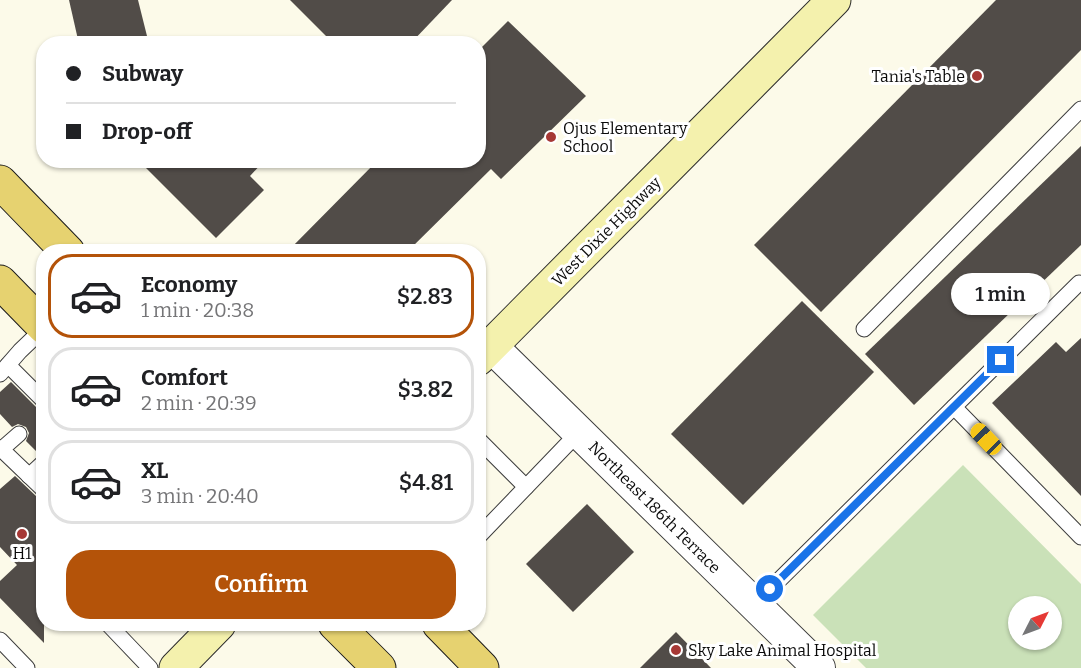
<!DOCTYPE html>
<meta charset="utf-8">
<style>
:root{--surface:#fff;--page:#f2f2f2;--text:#202124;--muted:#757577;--line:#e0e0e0;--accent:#b45309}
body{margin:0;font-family:Bitter,serif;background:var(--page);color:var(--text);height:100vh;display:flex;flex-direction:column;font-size:22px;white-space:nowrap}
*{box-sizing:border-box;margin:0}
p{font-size:20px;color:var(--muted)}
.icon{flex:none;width:33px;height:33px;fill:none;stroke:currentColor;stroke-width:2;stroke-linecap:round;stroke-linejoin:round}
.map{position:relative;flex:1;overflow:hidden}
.side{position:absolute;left:36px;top:244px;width:450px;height:387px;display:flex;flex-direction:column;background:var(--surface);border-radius:24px;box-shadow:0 2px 4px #0004}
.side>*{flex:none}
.hud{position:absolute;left:36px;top:36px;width:450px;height:132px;border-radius:24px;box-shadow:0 2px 4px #0004;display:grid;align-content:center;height:132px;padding:0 30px;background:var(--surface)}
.needle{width:39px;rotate:48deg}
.fabs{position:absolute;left:1008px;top:596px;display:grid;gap:12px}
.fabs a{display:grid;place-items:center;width:54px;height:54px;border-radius:50%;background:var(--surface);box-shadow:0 2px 4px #0004;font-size:30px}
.end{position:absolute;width:27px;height:27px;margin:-14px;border:8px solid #1a73e8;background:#fff;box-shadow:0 0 0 3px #fff}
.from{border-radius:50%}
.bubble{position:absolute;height:42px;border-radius:21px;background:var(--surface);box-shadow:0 2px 4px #0004;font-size:20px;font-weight:600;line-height:42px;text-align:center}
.car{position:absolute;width:18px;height:36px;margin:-18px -9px;border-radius:8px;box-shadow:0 0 4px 2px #0007;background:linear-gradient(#f5c518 24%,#345 0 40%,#f5c518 0 76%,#345 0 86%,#f5c518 0)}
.hud b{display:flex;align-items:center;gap:21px;height:57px;font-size:22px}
.hud b+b{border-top:2px solid var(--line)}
.hud i{width:15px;height:15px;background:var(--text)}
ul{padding:10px 0 0;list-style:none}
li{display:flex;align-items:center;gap:18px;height:84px;margin:0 12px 9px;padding:0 18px;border:3px solid var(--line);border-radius:24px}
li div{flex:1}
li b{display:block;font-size:22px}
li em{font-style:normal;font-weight:600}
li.active{border-color:var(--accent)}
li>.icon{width:54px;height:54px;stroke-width:1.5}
.cta{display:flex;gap:12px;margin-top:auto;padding:12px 30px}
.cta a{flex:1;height:69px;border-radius:24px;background:var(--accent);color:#fff;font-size:24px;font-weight:600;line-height:69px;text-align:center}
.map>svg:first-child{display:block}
.green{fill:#cae1b8;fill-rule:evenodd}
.building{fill:#514c48}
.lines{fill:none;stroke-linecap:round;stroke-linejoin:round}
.lane-casing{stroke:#3d3d3d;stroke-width:17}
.street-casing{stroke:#3d3d3d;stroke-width:34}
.secondary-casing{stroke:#2c2c2c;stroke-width:35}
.primary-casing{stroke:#1b1b1b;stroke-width:35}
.lane{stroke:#fff;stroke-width:15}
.street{stroke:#fff;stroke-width:32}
.secondary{stroke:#f4f1ad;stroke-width:33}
.primary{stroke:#e6d270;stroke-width:33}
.route{stroke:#1a73e8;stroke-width:8}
.poi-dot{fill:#a63835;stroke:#fff;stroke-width:2}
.labels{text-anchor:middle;stroke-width:6;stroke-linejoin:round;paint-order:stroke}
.poi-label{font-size:16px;fill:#0a0a0a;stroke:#fff;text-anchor:start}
.street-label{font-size:16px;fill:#0a0a0a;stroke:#fff}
</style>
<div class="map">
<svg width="1081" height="668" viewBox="0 0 1081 668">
<rect width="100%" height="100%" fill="#fcfae9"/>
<path class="green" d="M 963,465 L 1081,584 L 1081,668 L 866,668 L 813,615 ZM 1018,606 L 1052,606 L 1052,639 L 1018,639 Z"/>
<g class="building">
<polygon points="69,0 138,0 149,44 79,44"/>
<polygon points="290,0 452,0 410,44 334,44"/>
<polygon points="996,0 1081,0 1081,50 821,312 754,245"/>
<polygon points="508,21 586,96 501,179 491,169 407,252 287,252 378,160 478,160 478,51"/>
<polygon points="1081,146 1081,245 914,405 865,354"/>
<polygon points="138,160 265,160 250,176 264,190 216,238"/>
<polygon points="802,301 874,372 743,505 671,434"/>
<polygon points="1081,338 1081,496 992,403 1056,342 1066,352"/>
<polygon points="11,382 37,408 44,410 44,452 38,454 39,454 26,441 29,433 26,427 18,424 12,427 0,414 0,392"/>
<polygon points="15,476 37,497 44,500 44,643 0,598 0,581 17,565 0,547 0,489"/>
<polygon points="587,504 634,552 573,612 526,564"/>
<polygon points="676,632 711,668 640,668"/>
</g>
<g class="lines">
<defs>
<g id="lane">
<polyline points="864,329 1081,109"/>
<polyline points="8,365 44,401"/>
<polyline points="0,374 20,351 44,328"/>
<polyline points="954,407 1081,537"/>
<polyline points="478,439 526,487"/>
<polyline points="0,448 44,490"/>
<polyline points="2,449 19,434"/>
<polyline points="29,476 44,462"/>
<polyline points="478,537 579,432"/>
<polyline points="754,605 1079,283"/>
<polyline points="108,624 150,668"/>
<polyline points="0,640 27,668"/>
</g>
<polyline id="street" points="491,346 819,668"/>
<g id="secondary">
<polyline points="478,359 834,0"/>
<polyline points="176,668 219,624"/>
</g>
<g id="primary">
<polyline points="0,182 68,252"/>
<polyline points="0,282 44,327"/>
<polyline points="335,624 379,668"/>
<polyline points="439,624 482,668"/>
</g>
</defs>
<use href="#lane" class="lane-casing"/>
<use href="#street" class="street-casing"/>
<use href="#secondary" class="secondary-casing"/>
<use href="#primary" class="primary-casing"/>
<use href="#lane" class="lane"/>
<use href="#street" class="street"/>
<use href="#secondary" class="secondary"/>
<use href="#primary" class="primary"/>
</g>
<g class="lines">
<polyline class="route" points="770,589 1001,360"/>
</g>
<g class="poi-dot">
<circle cx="977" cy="76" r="6"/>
<circle cx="551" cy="137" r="6"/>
<circle cx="22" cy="534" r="6"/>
<circle cx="676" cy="650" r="6"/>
</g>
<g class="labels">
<g class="poi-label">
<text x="965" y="82" text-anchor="end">Tania's Table</text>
<text x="563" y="134">Ojus Elementary<tspan x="563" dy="18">School</tspan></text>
<text x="22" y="559" text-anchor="middle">H1</text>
<text x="688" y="656">Sky Lake Animal Hospital</text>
</g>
<g class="street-label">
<text transform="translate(606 231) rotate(-45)" y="6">West Dixie Highway</text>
<text transform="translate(655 507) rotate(45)" y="6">Northeast 186th Terrace</text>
</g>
</g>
</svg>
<div class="fabs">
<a><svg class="needle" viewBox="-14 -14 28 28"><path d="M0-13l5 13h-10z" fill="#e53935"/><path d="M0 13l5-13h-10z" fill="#757577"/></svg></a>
</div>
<i class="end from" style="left:770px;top:589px"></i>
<i class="end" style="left:1001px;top:360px"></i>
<div class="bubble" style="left:951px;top:273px;width:99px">1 min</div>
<i class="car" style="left:986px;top:439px;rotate:316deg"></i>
<div class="hud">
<b><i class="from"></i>Subway</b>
<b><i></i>Drop-off</b>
</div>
<section class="side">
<ul>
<li class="active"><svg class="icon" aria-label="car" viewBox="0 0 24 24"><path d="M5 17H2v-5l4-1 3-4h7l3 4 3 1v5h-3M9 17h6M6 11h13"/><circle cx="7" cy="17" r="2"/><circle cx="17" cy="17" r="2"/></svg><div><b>Economy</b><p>1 min · 20:38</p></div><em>$2.83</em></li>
<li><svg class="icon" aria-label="car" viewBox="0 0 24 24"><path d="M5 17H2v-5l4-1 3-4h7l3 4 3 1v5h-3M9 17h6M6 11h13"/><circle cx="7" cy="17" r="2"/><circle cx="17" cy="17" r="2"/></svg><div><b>Comfort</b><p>2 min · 20:39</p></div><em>$3.82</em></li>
<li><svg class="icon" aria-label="car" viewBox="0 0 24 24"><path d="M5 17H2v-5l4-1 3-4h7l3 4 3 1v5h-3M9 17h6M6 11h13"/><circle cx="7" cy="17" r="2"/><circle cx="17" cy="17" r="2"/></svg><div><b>XL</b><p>3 min · 20:40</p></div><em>$4.81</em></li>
</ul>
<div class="cta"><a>Confirm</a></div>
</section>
</div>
